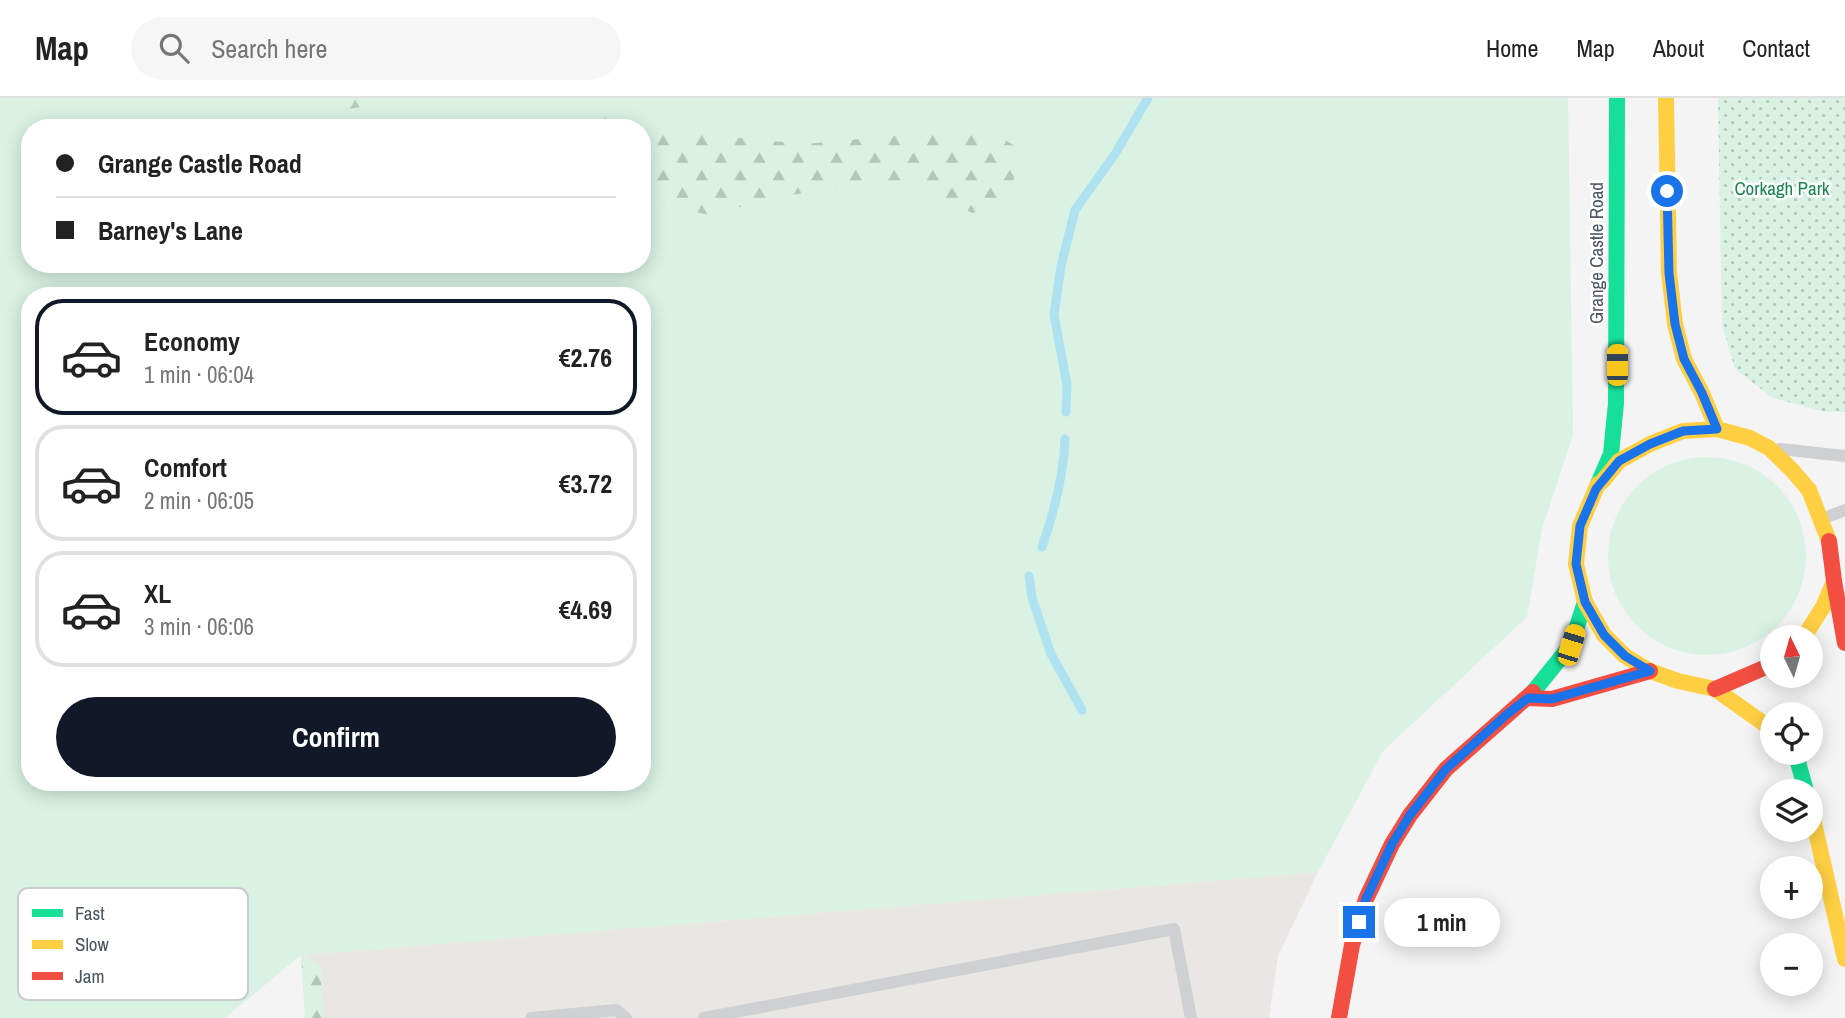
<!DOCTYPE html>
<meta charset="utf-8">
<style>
:root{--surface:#fff;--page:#f6f6f6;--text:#222;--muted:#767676;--line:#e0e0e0;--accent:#111827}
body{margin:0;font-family:"Archivo Narrow",sans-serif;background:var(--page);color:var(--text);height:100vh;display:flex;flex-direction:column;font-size:26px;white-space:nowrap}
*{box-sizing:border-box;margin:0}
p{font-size:23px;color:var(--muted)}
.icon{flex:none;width:38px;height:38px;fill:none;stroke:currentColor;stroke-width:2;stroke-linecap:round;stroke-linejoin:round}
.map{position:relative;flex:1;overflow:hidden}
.panel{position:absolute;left:21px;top:189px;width:630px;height:504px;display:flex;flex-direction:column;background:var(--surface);border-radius:28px;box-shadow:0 4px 18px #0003}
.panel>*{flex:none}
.guide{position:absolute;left:21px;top:21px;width:630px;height:154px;border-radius:28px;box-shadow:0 4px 18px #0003;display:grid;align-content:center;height:154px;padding:0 35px;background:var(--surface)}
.needle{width:46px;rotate:355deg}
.buttons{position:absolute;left:1760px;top:527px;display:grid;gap:14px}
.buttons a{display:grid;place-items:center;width:63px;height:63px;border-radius:50%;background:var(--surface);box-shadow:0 4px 18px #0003;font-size:35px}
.end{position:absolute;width:32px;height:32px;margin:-16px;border:9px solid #1a73e8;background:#fff;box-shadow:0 0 0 4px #fff}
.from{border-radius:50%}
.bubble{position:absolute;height:49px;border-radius:24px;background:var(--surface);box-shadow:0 4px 18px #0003;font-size:23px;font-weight:800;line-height:49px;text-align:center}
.car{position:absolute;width:21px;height:42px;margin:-21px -10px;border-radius:9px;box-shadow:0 0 5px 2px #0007;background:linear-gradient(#f5c518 24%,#345 0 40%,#f5c518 0 76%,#345 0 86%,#f5c518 0)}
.guide b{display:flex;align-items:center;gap:24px;height:66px;font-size:26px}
.guide b+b{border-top:2px solid var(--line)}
.guide i{width:18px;height:18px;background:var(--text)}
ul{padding:12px 0 0;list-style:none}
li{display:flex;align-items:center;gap:21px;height:116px;margin:0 14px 10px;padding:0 21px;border:4px solid var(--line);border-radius:28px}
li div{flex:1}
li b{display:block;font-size:26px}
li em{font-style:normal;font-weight:800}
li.current{border-color:var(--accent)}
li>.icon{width:63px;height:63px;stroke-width:1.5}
.button{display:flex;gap:14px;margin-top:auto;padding:14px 35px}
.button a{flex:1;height:80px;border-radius:42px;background:var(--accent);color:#fff;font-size:28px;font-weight:800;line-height:80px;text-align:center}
header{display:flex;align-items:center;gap:42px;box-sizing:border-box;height:98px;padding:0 35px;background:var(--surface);border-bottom:2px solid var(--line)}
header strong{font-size:33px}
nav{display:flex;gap:38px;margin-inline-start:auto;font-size:24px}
.search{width:490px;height:63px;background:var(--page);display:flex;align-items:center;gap:18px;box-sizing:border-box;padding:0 24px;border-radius:38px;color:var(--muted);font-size:26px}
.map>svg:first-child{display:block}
.commercial{fill:#e8e7e3}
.green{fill:#d9f2e3;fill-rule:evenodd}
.forest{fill:url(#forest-firs)}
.park{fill:url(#park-dots)}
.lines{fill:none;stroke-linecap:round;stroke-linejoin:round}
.stream{stroke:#aee2f0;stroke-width:9}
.lane{stroke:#ced0d2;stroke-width:12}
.fast{stroke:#16e098;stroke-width:16}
.slow{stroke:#ffcf43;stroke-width:16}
.jam{stroke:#f24e42;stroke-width:16}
.route{stroke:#1a73e8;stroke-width:9}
.labels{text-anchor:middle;stroke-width:5;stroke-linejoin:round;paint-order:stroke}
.park-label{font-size:19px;fill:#17864f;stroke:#fff}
.street-label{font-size:19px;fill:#4a5661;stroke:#fff}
.key{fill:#fff;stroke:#c9ccd0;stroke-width:2}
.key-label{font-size:19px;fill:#4a5661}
</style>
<header>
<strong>Map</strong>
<div class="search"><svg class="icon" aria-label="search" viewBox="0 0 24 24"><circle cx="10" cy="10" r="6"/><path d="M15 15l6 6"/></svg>Search here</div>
<nav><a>Home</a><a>Map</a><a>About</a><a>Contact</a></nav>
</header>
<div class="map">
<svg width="1845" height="920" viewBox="0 0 1845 920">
<defs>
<pattern id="forest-firs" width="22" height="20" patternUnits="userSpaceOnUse" patternTransform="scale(1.75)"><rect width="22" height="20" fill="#d9f2e3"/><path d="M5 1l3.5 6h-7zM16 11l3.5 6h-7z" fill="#b2c7bb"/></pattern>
<pattern id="park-dots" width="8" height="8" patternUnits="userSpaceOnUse" patternTransform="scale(1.75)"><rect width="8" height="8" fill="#d9f2e3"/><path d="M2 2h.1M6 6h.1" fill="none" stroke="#b2c7bb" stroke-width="1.8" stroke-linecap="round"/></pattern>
</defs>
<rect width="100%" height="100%" fill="#f4f4f4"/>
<polygon class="commercial" points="1318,774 1278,858 1269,920 323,920 320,868 301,857"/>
<g class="green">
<path d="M 0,0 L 1568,0 L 1573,337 L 1542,431 L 1527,519 L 1383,653 L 1318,774 L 301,857 L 225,920 L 0,920 ZM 30,30 L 642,30 L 642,166 L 30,166 ZM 30,198 L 642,198 L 642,684 L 30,684 Z"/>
<circle cx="1707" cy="458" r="99"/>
</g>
<g class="forest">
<polygon points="315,0 381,0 381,6 348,11"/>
<polygon points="601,0 602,0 638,30 587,30"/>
<polygon points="986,30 1023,53 1013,83 991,109 972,115 908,85 870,85 778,99 710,117 642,103 642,31 804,46"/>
<polygon points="301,857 320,868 323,920 305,920"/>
</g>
<polygon class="park" points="1718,0 1845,0 1845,314 1826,314 1773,300 1735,271 1722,227"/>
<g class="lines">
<g class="stream">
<polyline points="1066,314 1067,287 1054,217 1061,168 1075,112 1115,56 1148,0"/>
<path d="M 1042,449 C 1054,414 1064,378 1065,341"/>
<polyline points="1029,478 1032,500 1051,556 1082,612"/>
</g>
<g class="lane">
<polyline points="1780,351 1845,358"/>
<polyline points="1822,421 1845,412"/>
<polyline points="531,920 616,912 626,920"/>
<polyline points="704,920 1174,831 1191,920"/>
</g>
<g class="fast">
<polyline points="1598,386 1611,356 1616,305 1617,0"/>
<polyline points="1533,594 1571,547 1585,504"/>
<polyline points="1791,654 1798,664 1806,693"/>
</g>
<g class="slow">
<polyline points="1666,0 1669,175 1675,226 1684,261 1702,295 1717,331"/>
<polyline points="1602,384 1619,363 1650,346 1683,333 1717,331 1750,340 1769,350 1791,371 1809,392 1829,443"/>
<polyline points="1598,386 1580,428 1576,466 1585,504 1604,537 1625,558 1650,573 1678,583 1715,591 1773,632"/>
<polyline points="1804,539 1823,509 1834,483"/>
<polyline points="1811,712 1845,861"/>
</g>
<g class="jam">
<polyline points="1829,443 1834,483 1845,545"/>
<polyline points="1715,591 1773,566"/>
<polyline points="1528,600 1552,601 1650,573"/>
<polyline points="1339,920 1352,847 1366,801 1392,746 1410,717 1446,671 1533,594"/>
</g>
</g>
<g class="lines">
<polyline class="route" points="1359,824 1366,801 1392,746 1410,717 1446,671 1506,617 1528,600 1552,601 1650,573 1625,558 1604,537 1585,504 1576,466 1580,428 1596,391 1619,363 1650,346 1683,333 1717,331 1702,295 1684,261 1675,226 1669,175 1667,93"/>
</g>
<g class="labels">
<g class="park-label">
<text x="1782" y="97">Corkagh Park</text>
</g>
<g class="street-label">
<text transform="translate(1596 155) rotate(-90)" y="7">Grange Castle Road</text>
</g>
</g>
<rect x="18" y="790" width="230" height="112" rx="10" class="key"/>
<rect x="32" y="811" width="31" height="8" fill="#16e098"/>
<rect x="32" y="842" width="31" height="9" fill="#ffcf43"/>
<rect x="32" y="874" width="31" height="8" fill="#f24e42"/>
<g class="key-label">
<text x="75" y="822">Fast</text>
<text x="75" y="853">Slow</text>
<text x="75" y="885">Jam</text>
</g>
</svg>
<div class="buttons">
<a><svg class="needle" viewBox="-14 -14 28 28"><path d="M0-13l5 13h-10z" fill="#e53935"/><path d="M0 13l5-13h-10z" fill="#767676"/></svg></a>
<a><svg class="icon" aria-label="locate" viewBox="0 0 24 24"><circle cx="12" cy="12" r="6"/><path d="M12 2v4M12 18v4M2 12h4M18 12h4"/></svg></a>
<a><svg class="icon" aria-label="layers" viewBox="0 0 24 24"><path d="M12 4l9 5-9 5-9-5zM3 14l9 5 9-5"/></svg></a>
<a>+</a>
<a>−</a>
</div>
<i class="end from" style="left:1667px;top:93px"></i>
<i class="end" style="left:1359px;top:824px"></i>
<div class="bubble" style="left:1384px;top:800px;width:116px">1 min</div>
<i class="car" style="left:1617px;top:267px;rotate:0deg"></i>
<i class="car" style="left:1571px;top:547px;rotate:17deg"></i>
<div class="guide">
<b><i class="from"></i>Grange Castle Road</b>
<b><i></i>Barney's Lane</b>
</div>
<section class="panel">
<ul>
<li class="current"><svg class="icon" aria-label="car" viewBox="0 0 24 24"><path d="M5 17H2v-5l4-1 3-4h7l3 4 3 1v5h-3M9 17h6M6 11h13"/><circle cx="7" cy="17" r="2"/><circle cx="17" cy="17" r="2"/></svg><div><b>Economy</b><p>1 min · 06:04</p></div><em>€2.76</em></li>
<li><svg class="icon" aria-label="car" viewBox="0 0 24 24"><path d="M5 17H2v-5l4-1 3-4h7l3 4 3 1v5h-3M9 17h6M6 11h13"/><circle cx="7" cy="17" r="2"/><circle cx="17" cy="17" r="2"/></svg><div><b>Comfort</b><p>2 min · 06:05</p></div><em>€3.72</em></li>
<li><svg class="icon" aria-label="car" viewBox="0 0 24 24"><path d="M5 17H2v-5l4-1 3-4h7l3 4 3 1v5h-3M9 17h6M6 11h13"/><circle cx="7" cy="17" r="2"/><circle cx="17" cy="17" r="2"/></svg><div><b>XL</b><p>3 min · 06:06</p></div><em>€4.69</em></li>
</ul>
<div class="button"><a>Confirm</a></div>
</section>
</div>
